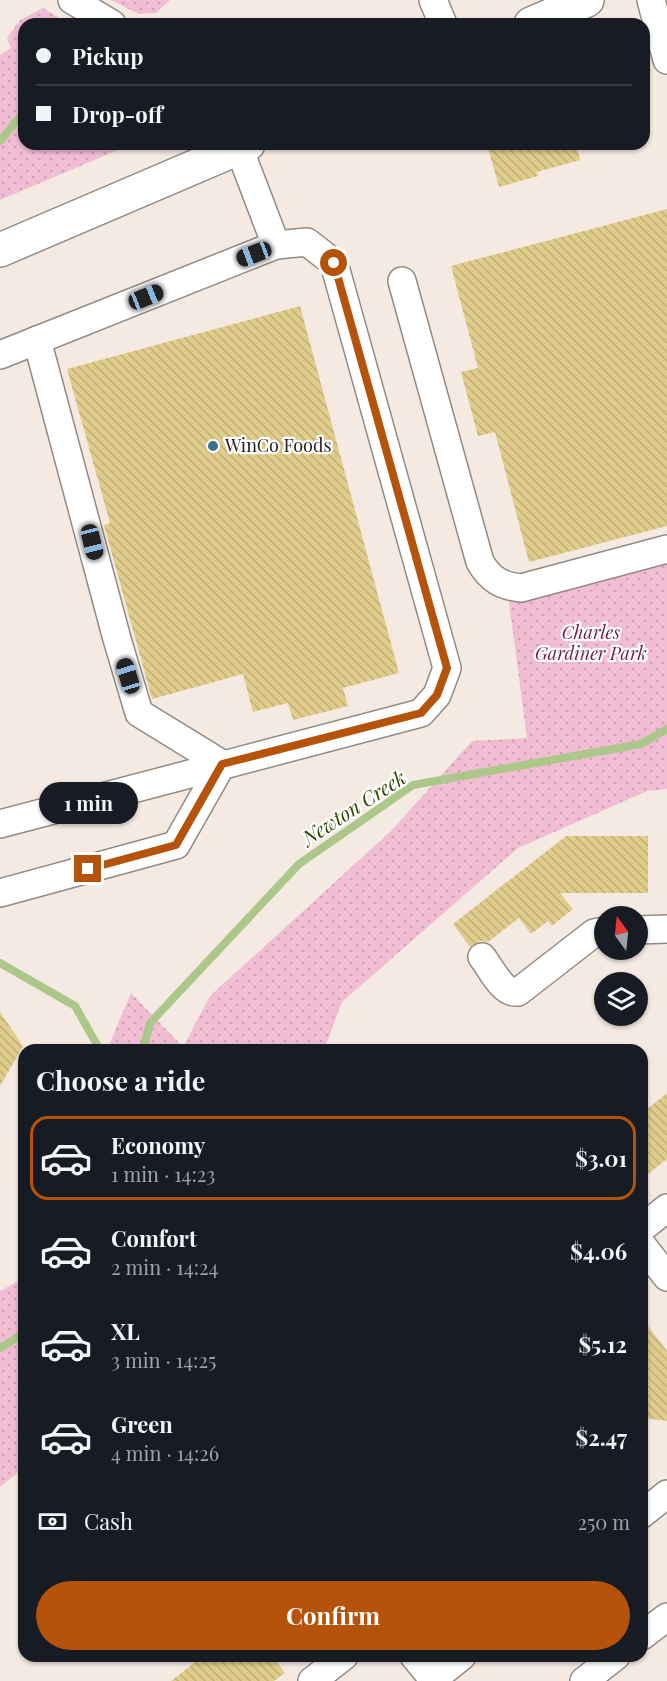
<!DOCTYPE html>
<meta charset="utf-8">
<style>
:root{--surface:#171b24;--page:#242831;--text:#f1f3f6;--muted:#9ea1a6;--line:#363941;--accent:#b45309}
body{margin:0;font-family:"Playfair Display",serif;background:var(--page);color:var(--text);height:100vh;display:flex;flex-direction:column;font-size:22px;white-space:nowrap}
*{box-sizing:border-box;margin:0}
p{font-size:20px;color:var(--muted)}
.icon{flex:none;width:33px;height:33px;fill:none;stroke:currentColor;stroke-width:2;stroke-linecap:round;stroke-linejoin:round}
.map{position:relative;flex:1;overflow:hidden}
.drawer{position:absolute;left:18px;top:1044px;width:630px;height:618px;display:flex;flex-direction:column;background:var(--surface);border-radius:18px;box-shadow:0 2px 4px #0004}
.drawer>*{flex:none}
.banner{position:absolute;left:18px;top:18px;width:632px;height:132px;border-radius:18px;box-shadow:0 2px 4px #0004;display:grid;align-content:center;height:132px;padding:0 18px;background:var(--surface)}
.needle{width:39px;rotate:345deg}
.controls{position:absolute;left:594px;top:906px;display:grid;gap:12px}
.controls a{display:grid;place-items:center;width:54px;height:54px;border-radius:50%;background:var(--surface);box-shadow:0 2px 4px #0004;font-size:30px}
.end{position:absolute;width:27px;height:27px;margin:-14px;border:8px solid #b45309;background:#fff;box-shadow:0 0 0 3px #fff}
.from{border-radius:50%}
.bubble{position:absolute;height:42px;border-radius:21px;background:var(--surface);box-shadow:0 2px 4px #0004;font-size:20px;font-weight:700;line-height:42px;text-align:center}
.car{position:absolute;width:18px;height:36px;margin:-18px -9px;border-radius:8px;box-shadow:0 0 4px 2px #0007;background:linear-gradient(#222 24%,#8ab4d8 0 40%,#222 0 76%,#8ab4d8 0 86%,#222 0)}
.banner b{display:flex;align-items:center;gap:21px;height:57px;font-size:22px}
.banner b+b{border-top:2px solid var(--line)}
.banner i{width:15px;height:15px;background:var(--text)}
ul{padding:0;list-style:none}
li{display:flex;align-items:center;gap:18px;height:84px;margin:0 12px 9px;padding:0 6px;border:3px solid transparent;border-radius:18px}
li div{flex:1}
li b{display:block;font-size:22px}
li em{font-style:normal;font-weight:700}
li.current{border-color:var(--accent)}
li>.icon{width:54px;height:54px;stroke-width:1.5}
h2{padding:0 18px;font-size:27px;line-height:72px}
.pay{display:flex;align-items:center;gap:15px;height:66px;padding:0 18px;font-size:22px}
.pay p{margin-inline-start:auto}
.primary-button{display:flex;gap:12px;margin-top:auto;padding:12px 18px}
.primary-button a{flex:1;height:69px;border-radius:36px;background:var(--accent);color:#fff;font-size:24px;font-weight:700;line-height:69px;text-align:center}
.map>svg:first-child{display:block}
.grass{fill:url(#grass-dots)}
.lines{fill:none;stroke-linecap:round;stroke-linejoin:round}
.stream{stroke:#acc78a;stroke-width:8}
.building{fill:url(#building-back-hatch)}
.minor-casing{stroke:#938a82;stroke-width:30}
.major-casing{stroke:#938a82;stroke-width:36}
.minor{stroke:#fff;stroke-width:27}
.major{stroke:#fff;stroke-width:33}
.route{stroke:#b45309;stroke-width:8}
.poi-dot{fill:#39738c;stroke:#fff;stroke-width:2}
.labels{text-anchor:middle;stroke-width:4.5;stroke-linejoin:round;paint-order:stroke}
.poi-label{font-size:18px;fill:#272320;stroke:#fff;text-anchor:start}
.park-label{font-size:18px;font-style:italic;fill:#6c1e46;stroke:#fff}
.water-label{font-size:20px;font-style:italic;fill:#2f4600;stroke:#fff}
</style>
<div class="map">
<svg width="667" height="1681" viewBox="0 0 667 1681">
<defs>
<pattern id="grass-dots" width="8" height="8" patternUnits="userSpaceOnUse" patternTransform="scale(1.5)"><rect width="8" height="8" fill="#f0bdd2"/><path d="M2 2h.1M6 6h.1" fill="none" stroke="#cea2b4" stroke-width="1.8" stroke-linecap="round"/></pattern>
<pattern id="building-back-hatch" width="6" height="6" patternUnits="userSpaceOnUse" patternTransform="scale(1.5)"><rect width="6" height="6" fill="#e0cd8b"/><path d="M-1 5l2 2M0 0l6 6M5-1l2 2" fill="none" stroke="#c0b078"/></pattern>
</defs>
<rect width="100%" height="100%" fill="#f5eae2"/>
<g class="grass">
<polygon points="111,0 170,0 156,13 139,14"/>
<polygon points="43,8 69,24 24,24 24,144 132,144 0,200 0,55 11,48 7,38 20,20"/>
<polygon points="667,544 667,789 647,791 518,848 342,1002 324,1050 107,1050 131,993 183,1047 210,996 391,831 472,741 527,738 507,587"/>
<polygon points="24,1278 24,1467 0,1487 0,1291"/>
</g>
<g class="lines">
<g class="stream">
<polyline points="0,141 24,112"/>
<polyline points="0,963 75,1006 100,1050"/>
<polyline points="143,1050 150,1023 299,864 413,785 641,744 667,729"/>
<polyline points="0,1348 24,1333"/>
</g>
</g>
<g class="building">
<polygon points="487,144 576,144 580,160 537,172 538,176 499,187"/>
<polygon points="667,209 667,526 529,562 495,432 478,436 461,372 478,368 451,266"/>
<polygon points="300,306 399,673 343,688 348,706 293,720 288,703 253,712 243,674 152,699 104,525 110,523 67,369"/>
<polygon points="566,836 648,836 648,893 560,893 573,909 552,926 548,921 531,934 519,918 488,942 480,941 470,947 453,924"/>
<polygon points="0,1012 23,1046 0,1086"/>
<polygon points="667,1093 667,1159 642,1179 642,1113"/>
<polygon points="642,1318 667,1351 667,1421 642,1418"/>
<polygon points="203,1656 272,1656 285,1673 274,1681 171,1681"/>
</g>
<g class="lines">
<defs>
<g id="minor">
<polyline points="72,0 112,24"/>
<polyline points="433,0 443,24"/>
<polyline points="651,0 667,60"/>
<path d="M 402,281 L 480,562 C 490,579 501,586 521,588 L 667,549"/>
<polyline points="0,355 276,245"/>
<polyline points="0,824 421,713 437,695 447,668 334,263 307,242 276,245 239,148"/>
<polyline points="0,893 176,845 222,764 139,713 117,639 37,340"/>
<polyline points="638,930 667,929"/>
<path d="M 482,957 C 491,968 502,994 518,992 L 594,933 L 604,931"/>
<polyline points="642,1228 667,1208"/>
<polyline points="642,1245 667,1277"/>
<polyline points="642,1514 667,1494"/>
<polyline points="642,1636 667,1617"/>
<polyline points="414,1656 433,1679"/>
<polyline points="312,1681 344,1656"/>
<polyline points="431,1681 462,1656"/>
<polyline points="584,1681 616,1656"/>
</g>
<g id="major">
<polyline points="531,24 587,0"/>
<polyline points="0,250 248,144"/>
</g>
</defs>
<use href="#minor" class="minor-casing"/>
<use href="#major" class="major-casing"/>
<use href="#minor" class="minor"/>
<use href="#major" class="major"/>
</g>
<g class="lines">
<polyline class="route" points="88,869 176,845 222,764 421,713 437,695 447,668 334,263"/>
</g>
<circle class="poi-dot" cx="213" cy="446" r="6"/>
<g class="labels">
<g class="poi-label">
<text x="225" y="452">WinCo Foods</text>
</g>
<g class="park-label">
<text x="591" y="639">Charles<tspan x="591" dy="21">Gardiner Park</tspan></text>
</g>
<g class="water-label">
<text transform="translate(354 808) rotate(-33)" y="7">Newton Creek</text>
</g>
</g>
</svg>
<div class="controls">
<a><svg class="needle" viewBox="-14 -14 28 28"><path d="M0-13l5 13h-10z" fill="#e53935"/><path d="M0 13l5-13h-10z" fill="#9ea1a6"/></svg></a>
<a><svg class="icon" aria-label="layers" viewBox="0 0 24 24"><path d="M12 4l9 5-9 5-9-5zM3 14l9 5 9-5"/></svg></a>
</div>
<i class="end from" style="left:334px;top:263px"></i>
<i class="end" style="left:88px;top:869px"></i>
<div class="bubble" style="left:39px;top:782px;width:99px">1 min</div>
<i class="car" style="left:254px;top:254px;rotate:249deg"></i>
<i class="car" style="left:146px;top:297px;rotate:68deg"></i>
<i class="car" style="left:92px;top:542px;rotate:166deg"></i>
<i class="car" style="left:128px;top:676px;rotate:343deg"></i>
<div class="banner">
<b><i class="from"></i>Pickup</b>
<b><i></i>Drop-off</b>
</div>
<section class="drawer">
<h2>Choose a ride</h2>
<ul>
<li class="current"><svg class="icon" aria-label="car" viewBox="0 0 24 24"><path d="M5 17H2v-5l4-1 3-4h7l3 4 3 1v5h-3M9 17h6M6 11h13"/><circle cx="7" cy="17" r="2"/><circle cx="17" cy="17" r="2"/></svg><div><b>Economy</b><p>1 min · 14:23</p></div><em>$3.01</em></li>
<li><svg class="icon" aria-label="car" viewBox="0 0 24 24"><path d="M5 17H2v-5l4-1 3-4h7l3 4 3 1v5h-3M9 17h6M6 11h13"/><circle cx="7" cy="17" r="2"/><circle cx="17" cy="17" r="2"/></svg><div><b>Comfort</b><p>2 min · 14:24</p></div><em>$4.06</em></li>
<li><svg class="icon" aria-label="car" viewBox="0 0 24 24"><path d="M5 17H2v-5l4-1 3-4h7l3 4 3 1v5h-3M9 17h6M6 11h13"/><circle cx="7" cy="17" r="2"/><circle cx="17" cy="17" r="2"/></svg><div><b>XL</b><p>3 min · 14:25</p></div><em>$5.12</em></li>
<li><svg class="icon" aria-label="car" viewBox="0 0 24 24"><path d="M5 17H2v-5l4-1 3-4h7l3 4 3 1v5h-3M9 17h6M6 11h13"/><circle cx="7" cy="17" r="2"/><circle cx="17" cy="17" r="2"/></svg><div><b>Green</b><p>4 min · 14:26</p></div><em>$2.47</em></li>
</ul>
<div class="pay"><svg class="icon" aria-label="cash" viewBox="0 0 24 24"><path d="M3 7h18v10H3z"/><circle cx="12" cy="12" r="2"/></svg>Cash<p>250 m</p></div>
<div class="primary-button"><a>Confirm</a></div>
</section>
</div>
